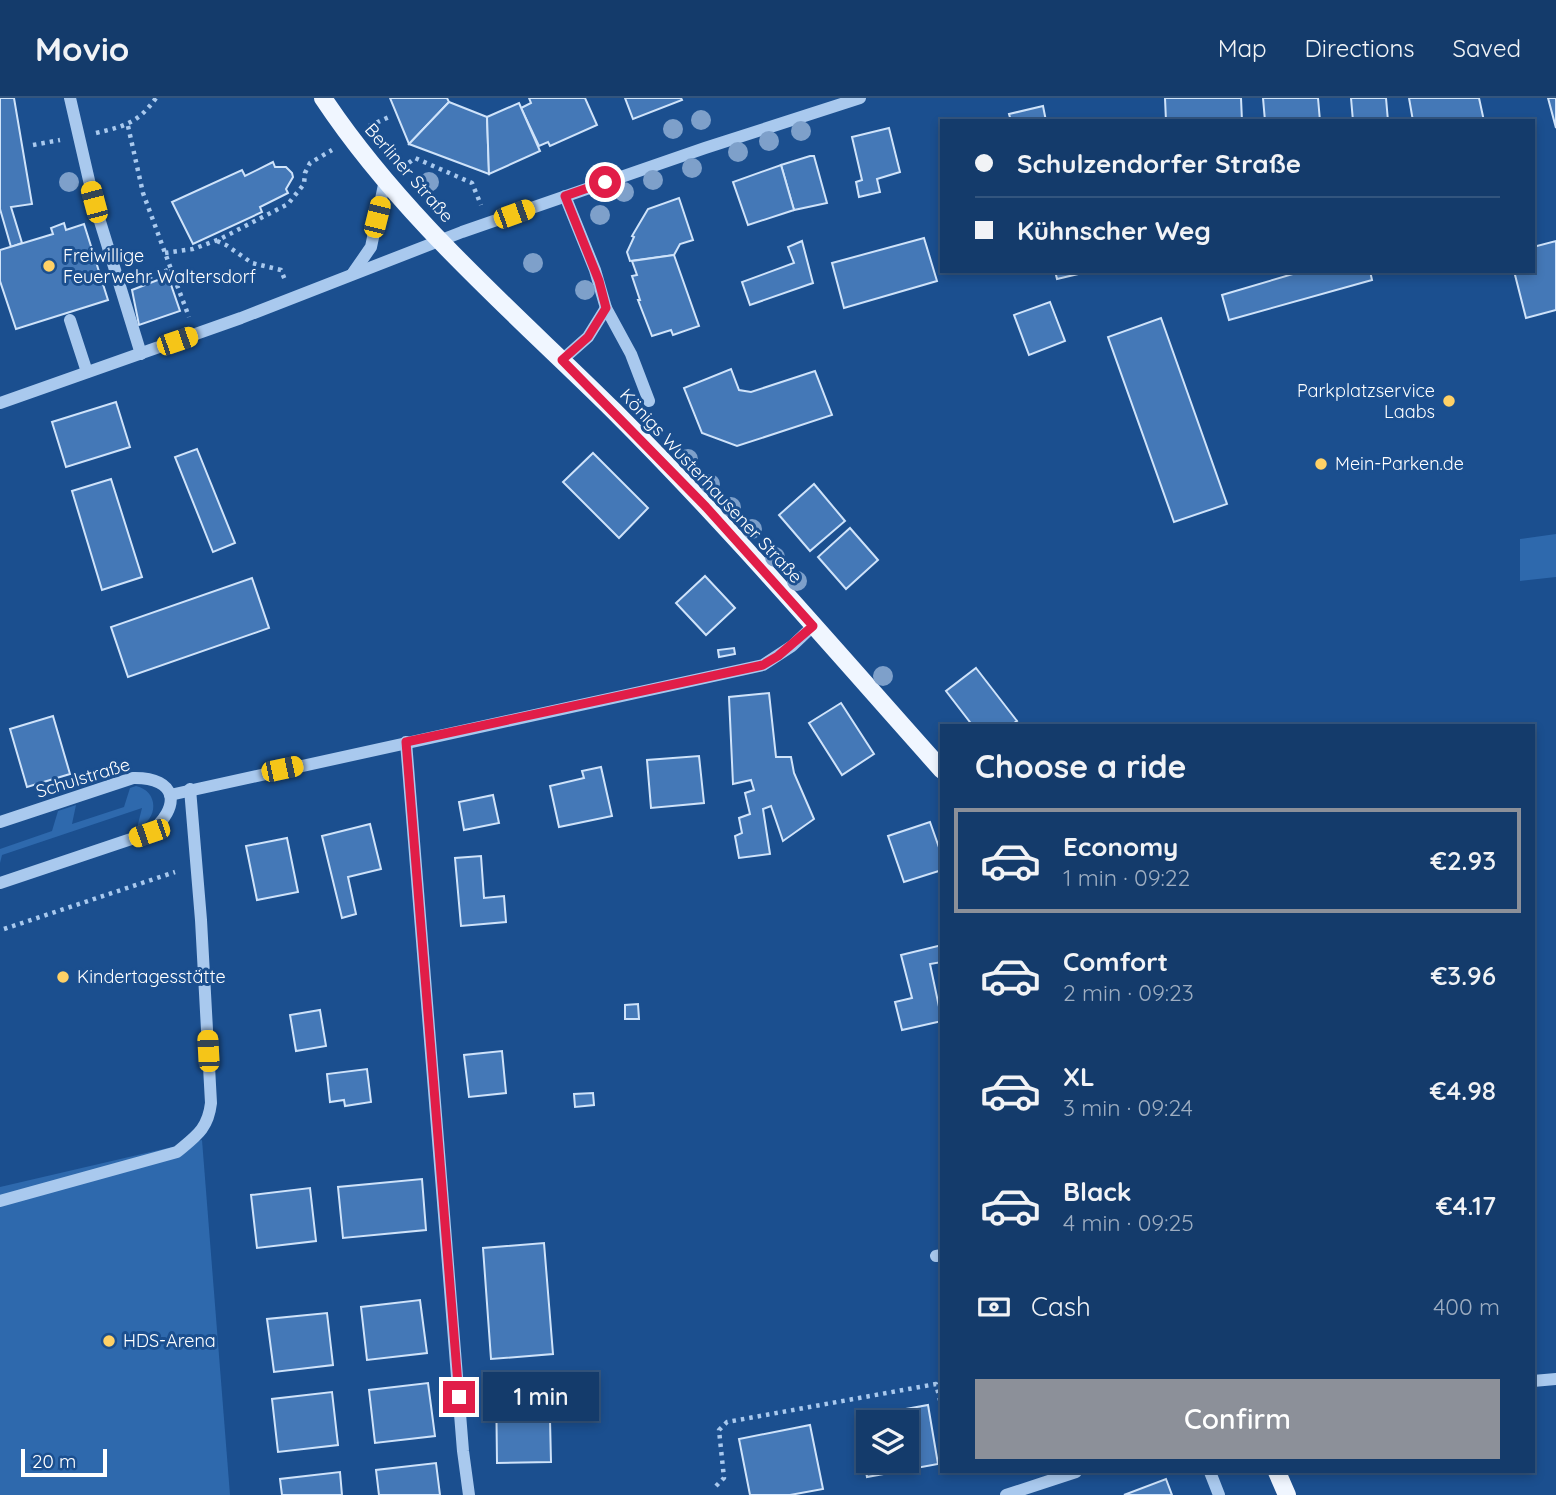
<!DOCTYPE html>
<meta charset="utf-8">
<style>
:root{--surface:#143b6b;--page:#214673;--text:#f1f3f6;--muted:#9dadc1;--line:#33557e;--accent:#8c9099}
body{margin:0;font-family:Quicksand,sans-serif;background:var(--page);color:var(--text);height:100vh;display:flex;flex-direction:column;font-size:26px;white-space:nowrap}
*{box-sizing:border-box;margin:0}
p{font-size:23px;color:var(--muted)}
.icon{flex:none;width:38px;height:38px;fill:none;stroke:currentColor;stroke-width:2;stroke-linecap:round;stroke-linejoin:round}
.map{position:relative;flex:1;overflow:hidden}
.drawer{position:absolute;left:940px;top:626px;width:595px;height:749px;display:flex;flex-direction:column;background:var(--surface);border-radius:0px;box-shadow:0 4px 10px #0003,0 0 0 2px var(--line)}
.drawer>*{flex:none}
.banner{position:absolute;left:940px;top:21px;width:595px;height:154px;border-radius:0px;box-shadow:0 4px 10px #0003,0 0 0 2px var(--line);display:grid;align-content:center;height:154px;padding:0 35px;background:var(--surface)}
.fabs{position:absolute;left:856px;top:1312px;display:grid;gap:14px}
.fabs a{display:grid;place-items:center;width:63px;height:63px;border-radius:0px;background:var(--surface);box-shadow:0 4px 10px #0003,0 0 0 2px var(--line);font-size:35px}
.scale{position:absolute;left:21px;bottom:18px;width:86px;box-sizing:border-box;padding-left:7px;border:4px solid #fff;border-top:0;font-size:19px;line-height:24px;white-space:nowrap;color:#fff;-webkit-text-stroke:5px #1b4f8f;paint-order:stroke}
.end{position:absolute;width:32px;height:32px;margin:-16px;border:9px solid #e11d48;background:#fff;box-shadow:0 0 0 4px #fff}
.from{border-radius:50%}
.bubble{position:absolute;height:49px;border-radius:0px;background:var(--surface);box-shadow:0 4px 10px #0003,0 0 0 2px var(--line);font-size:23px;font-weight:600;line-height:49px;text-align:center}
.car{position:absolute;width:21px;height:42px;margin:-21px -10px;border-radius:9px;box-shadow:0 0 5px 2px #0007;background:linear-gradient(#f5c518 24%,#345 0 40%,#f5c518 0 76%,#345 0 86%,#f5c518 0)}
.banner b{display:flex;align-items:center;gap:24px;height:66px;font-size:26px}
.banner b+b{border-top:2px solid var(--line)}
.banner i{width:18px;height:18px;background:var(--text)}
ul{padding:0;list-style:none}
li{display:flex;align-items:center;gap:21px;height:105px;margin:0 14px 10px;padding:0 21px;border:4px solid transparent;border-radius:0px}
li div{flex:1}
li b{display:block;font-size:26px}
li em{font-style:normal;font-weight:600}
li.current{border-color:var(--accent)}
li>.icon{width:63px;height:63px;stroke-width:1.5}
h2{padding:0 35px;font-size:32px;line-height:84px}
.pay{display:flex;align-items:center;gap:18px;height:77px;padding:0 35px;font-size:26px}
.pay p{margin-inline-start:auto}
.button{display:flex;gap:14px;margin-top:auto;padding:14px 35px}
.button a{flex:1;height:80px;border-radius:0px;background:var(--accent);color:#fff;font-size:28px;font-weight:600;line-height:80px;text-align:center}
header{display:flex;align-items:center;gap:42px;box-sizing:border-box;height:98px;padding:0 35px;background:var(--surface);border-bottom:2px solid var(--line)}
header strong{font-size:33px}
nav{display:flex;gap:38px;margin-inline-start:auto;font-size:24px}
.map>svg:first-child{display:block}
.green{fill:#2e69ad}
.building{fill:#4478b7;stroke:#cfe3fa;stroke-width:2;fill-rule:evenodd}
.lines{fill:none;stroke-linecap:round;stroke-linejoin:round}
.path{stroke:#a9c9ee;stroke-width:4.5;stroke-dasharray:3.5 5;stroke-linecap:butt}
.minor{stroke:#a9c9ee;stroke-width:12}
.major{stroke:#f0f6ff;stroke-width:18}
.tree{fill:#7ea0ca}
.route{stroke:#e11d48;stroke-width:9}
.poi-dot{fill:#ffd166;stroke:#1b4f8f;stroke-width:2.5}
.labels{text-anchor:middle;stroke-width:6;stroke-linejoin:round;paint-order:stroke}
.street-label{font-size:18px;fill:#fff;stroke:#1b4f8f}
.poi-label{font-size:18px;fill:#fff;stroke:#1b4f8f;text-anchor:start}
</style>
<header>
<strong>Movio</strong>
<nav><a>Map</a><a>Directions</a><a>Saved</a></nav>
</header>
<div class="map">
<svg width="1556" height="1397" viewBox="0 0 1556 1397">
<rect width="100%" height="100%" fill="#1b4f8f"/>
<g class="green">
<polygon points="1556,436 1556,479 1520,483 1520,441"/>
<path d="M 136,688 C 159,693 159,722 137,730 L 142,710 L 2,757 L 0,765 L 0,751 L 52,733 L 58,713 L 76,707 L 72,726 L 124,709 L 130,690 Z"/>
<polygon points="202,1042 230,1397 0,1397 0,1089"/>
</g>
<g class="building">
<polygon points="0,0 14,0 32,106 11,109 22,145 11,149 0,111"/>
<polygon points="390,0 447,0 449,4 409,46"/>
<polygon points="529,0 585,0 597,27 550,48 548,44 539,48 521,10 531,5"/>
<polygon points="625,0 681,0 682,2 633,21"/>
<polygon points="1165,0 1241,0 1242,23 1166,23"/>
<polygon points="1263,0 1318,0 1320,23 1265,23"/>
<polygon points="1351,0 1386,0 1388,23 1353,23"/>
<polygon points="1409,0 1479,0 1484,23 1413,23"/>
<polygon points="1548,0 1556,0 1556,30"/>
<polygon points="449,4 487,19 489,76 409,46"/>
<polygon points="519,5 540,53 489,76 487,19"/>
<polygon points="1043,8 1046,23 1011,23 1009,16"/>
<polygon points="889,30 900,74 877,81 880,94 859,99 856,84 862,82 852,39"/>
<polygon points="810,58 814,58 827,105 794,112 781,67"/>
<polygon points="273,64 275,69 286,69 292,75 293,79 286,91 288,95 260,109 262,114 193,146 172,104 242,72 245,78"/>
<polygon points="781,67 794,112 748,127 733,84"/>
<polygon points="679,100 693,142 680,146 674,157 630,163 627,154 634,139 632,138 648,111"/>
<polygon points="64,125 66,132 84,126 108,202 16,231 0,183 0,152 53,136 51,130"/>
<polygon points="924,140 937,183 844,210 832,165"/>
<polygon points="802,143 813,185 750,207 742,184 794,165 788,149"/>
<polygon points="1556,143 1556,212 1526,220 1514,173 1533,173 1533,149"/>
<polygon points="674,157 699,228 673,237 671,232 652,238 638,202 640,202 632,178 637,177 632,163"/>
<polygon points="1055,173 1091,173 1057,181"/>
<polygon points="1303,173 1370,173 1372,182 1229,222 1222,197"/>
<polygon points="168,178 180,213 139,227 132,192"/>
<polygon points="1050,204 1065,243 1029,257 1014,217"/>
<polygon points="1161,220 1227,406 1174,424 1108,239"/>
<polygon points="731,271 739,292 751,294 815,273 832,317 737,348 702,335 684,290"/>
<polygon points="116,304 130,349 66,369 52,324"/>
<polygon points="197,351 235,445 213,454 175,359"/>
<polygon points="593,355 648,410 619,440 563,384"/>
<polygon points="111,381 142,479 102,492 72,393"/>
<polygon points="814,386 845,423 810,453 779,417"/>
<polygon points="850,430 878,462 846,491 818,459"/>
<polygon points="705,478 735,510 706,537 676,505"/>
<polygon points="252,480 269,530 128,579 111,529"/>
<polygon points="734,550 735,556 719,559 718,552"/>
<polygon points="976,570 1017,623 1009,628 973,628 946,593"/>
<polygon points="769,595 776,659 791,659 794,675 814,721 783,743 771,708 763,711 770,756 739,760 735,738 742,735 739,720 750,716 745,695 754,692 751,682 733,686 729,599"/>
<polygon points="841,605 874,656 842,677 809,625"/>
<polygon points="53,618 70,676 27,689 10,631"/>
<polygon points="699,658 704,705 651,710 647,662"/>
<polygon points="601,669 612,718 559,729 550,688 584,680 582,673"/>
<polygon points="493,697 499,725 464,732 459,704"/>
<polygon points="930,724 942,758 942,772 904,784 888,738"/>
<polygon points="370,726 381,771 348,779 356,816 342,820 322,738"/>
<polygon points="287,740 298,794 257,802 246,748"/>
<polygon points="481,758 484,800 504,798 506,824 461,828 455,760"/>
<polygon points="942,847 942,864 930,866 942,923 902,932 895,904 912,900 901,857"/>
<polygon points="638,906 639,921 625,921 625,907"/>
<polygon points="320,912 326,948 296,953 290,917"/>
<polygon points="502,953 506,995 469,999 464,957"/>
<polygon points="367,971 371,1004 345,1008 344,1002 330,1004 327,976"/>
<polygon points="593,995 594,1007 575,1009 574,996"/>
<polygon points="422,1081 426,1132 343,1140 338,1089"/>
<polygon points="310,1090 316,1143 257,1150 251,1097"/>
<polygon points="544,1145 553,1256 491,1261 483,1150"/>
<polygon points="420,1202 427,1255 367,1262 361,1209"/>
<polygon points="327,1215 333,1267 274,1274 267,1221"/>
<polygon points="549,1279 551,1364 497,1365 496,1280"/>
<polygon points="428,1285 435,1338 375,1345 369,1292"/>
<polygon points="332,1294 338,1347 278,1354 272,1301"/>
<path d="M 928,1307 L 938,1366 L 867,1379 L 856,1320 ZM 868,1325 L 906,1325 L 906,1363 L 868,1363 Z"/>
<polygon points="810,1327 823,1391 790,1397 750,1397 739,1341"/>
<polygon points="436,1365 440,1397 379,1397 376,1372"/>
<polygon points="340,1374 342,1397 282,1397 280,1381"/>
<polygon points="1166,1381 1172,1397 1124,1397"/>
</g>
<g class="lines">
<g class="path">
<polyline points="128,28 143,95 171,171 139,183"/>
<polyline points="369,28 389,19"/>
<path d="M 96,35 C 125,28 138,25 156,0"/>
<polyline points="33,47 60,42"/>
<polyline points="402,70 415,60 472,85 481,107"/>
<polyline points="217,143 226,147 252,165 281,172 285,182"/>
<polyline points="165,155 193,151 220,141 288,106 304,86 305,75 310,65 332,52"/>
<polyline points="171,171 189,219"/>
<polyline points="4,831 175,774"/>
<polyline points="716,1388 724,1380 719,1332 727,1324 936,1286 942,1310"/>
</g>
<g class="minor">
<polyline points="70,0 94,104 141,256"/>
<polyline points="565,98 595,172 606,210 631,256 649,303"/>
<polyline points="353,175 371,149 385,82"/>
<polyline points="70,222 87,274"/>
<polyline points="562,262 588,239 606,210"/>
<polyline points="0,305 241,220 462,134 705,50 860,0"/>
<polyline points="406,644 463,1353 469,1397"/>
<polyline points="170,697 763,567 792,548 813,528"/>
<path d="M 0,724 L 133,680 C 178,679 182,709 149,735 L 0,785"/>
<path d="M 0,1103 L 177,1054 C 196,1038 208,1031 211,1005 L 201,822 L 190,691"/>
<polyline points="936,1158 942,1157"/>
<polyline points="1533,1283 1556,1281"/>
<polyline points="1210,1374 1219,1397"/>
<polyline points="1006,1397 1076,1374"/>
</g>
<g class="major">
<path d="M 323,0 C 402,119 513,213 614,313 C 728,427 834,551 942,672"/>
<polyline points="1277,1374 1287,1397"/>
</g>
</g>
<g class="tree">
<circle cx="701" cy="22" r="10"/>
<circle cx="673" cy="31" r="10"/>
<circle cx="801" cy="33" r="10"/>
<circle cx="769" cy="43" r="10"/>
<circle cx="738" cy="54" r="10"/>
<circle cx="692" cy="70" r="10"/>
<circle cx="653" cy="82" r="10"/>
<circle cx="69" cy="84" r="10"/>
<circle cx="429" cy="84" r="10"/>
<circle cx="624" cy="94" r="10"/>
<circle cx="600" cy="117" r="10"/>
<circle cx="533" cy="165" r="10"/>
<circle cx="585" cy="192" r="10"/>
<circle cx="688" cy="361" r="10"/>
<circle cx="710" cy="386" r="10"/>
<circle cx="731" cy="409" r="10"/>
<circle cx="752" cy="431" r="10"/>
<circle cx="775" cy="459" r="10"/>
<circle cx="797" cy="483" r="10"/>
<circle cx="883" cy="578" r="10"/>
</g>
<g class="lines">
<polyline class="route" points="459,1299 406,644 763,567 778,558 813,528 706,409 562,262 588,239 606,210 599,183 565,98 605,84"/>
</g>
<g class="poi-dot">
<circle cx="49" cy="168" r="7"/>
<circle cx="1449" cy="303" r="7"/>
<circle cx="1321" cy="366" r="7"/>
<circle cx="63" cy="879" r="7"/>
<circle cx="109" cy="1243" r="7"/>
</g>
<g class="labels">
<g class="street-label">
<text transform="translate(409 75) rotate(49)" y="6">Berliner Straße</text>
<text transform="translate(711 388) rotate(47)" y="6">Königs Wusterhausener Straße</text>
<text transform="translate(83 680) rotate(-17)" y="6">Schulstraße</text>
</g>
<g class="poi-label">
<text x="63" y="164">Freiwillige<tspan x="63" dy="21">Feuerwehr Waltersdorf</tspan></text>
<text x="1435" y="299" text-anchor="end">Parkplatzservice<tspan x="1435" dy="21">Laabs</tspan></text>
<text x="1335" y="372">Mein-Parken.de</text>
<text x="77" y="885">Kindertagesstätte</text>
<text x="123" y="1249">HDS-Arena</text>
</g>
</g>
</svg>
<div class="fabs">
<a><svg class="icon" aria-label="layers" viewBox="0 0 24 24"><path d="M12 4l9 5-9 5-9-5zM3 14l9 5 9-5"/></svg></a>
</div>
<div class="scale">20 m</div>
<i class="end from" style="left:605px;top:84px"></i>
<i class="end" style="left:459px;top:1299px"></i>
<div class="bubble" style="left:483px;top:1274px;width:116px">1 min</div>
<i class="car" style="left:94px;top:104px;rotate:345deg"></i>
<i class="car" style="left:514px;top:116px;rotate:70deg"></i>
<i class="car" style="left:377px;top:119px;rotate:14deg"></i>
<i class="car" style="left:177px;top:243px;rotate:71deg"></i>
<i class="car" style="left:282px;top:671px;rotate:78deg"></i>
<i class="car" style="left:149px;top:735px;rotate:251deg"></i>
<i class="car" style="left:208px;top:953px;rotate:357deg"></i>
<div class="banner">
<b><i class="from"></i>Schulzendorfer Straße</b>
<b><i></i>Kühnscher Weg</b>
</div>
<section class="drawer">
<h2>Choose a ride</h2>
<ul>
<li class="current"><svg class="icon" aria-label="car" viewBox="0 0 24 24"><path d="M5 17H2v-5l4-1 3-4h7l3 4 3 1v5h-3M9 17h6M6 11h13"/><circle cx="7" cy="17" r="2"/><circle cx="17" cy="17" r="2"/></svg><div><b>Economy</b><p>1 min · 09:22</p></div><em>€2.93</em></li>
<li><svg class="icon" aria-label="car" viewBox="0 0 24 24"><path d="M5 17H2v-5l4-1 3-4h7l3 4 3 1v5h-3M9 17h6M6 11h13"/><circle cx="7" cy="17" r="2"/><circle cx="17" cy="17" r="2"/></svg><div><b>Comfort</b><p>2 min · 09:23</p></div><em>€3.96</em></li>
<li><svg class="icon" aria-label="car" viewBox="0 0 24 24"><path d="M5 17H2v-5l4-1 3-4h7l3 4 3 1v5h-3M9 17h6M6 11h13"/><circle cx="7" cy="17" r="2"/><circle cx="17" cy="17" r="2"/></svg><div><b>XL</b><p>3 min · 09:24</p></div><em>€4.98</em></li>
<li><svg class="icon" aria-label="car" viewBox="0 0 24 24"><path d="M5 17H2v-5l4-1 3-4h7l3 4 3 1v5h-3M9 17h6M6 11h13"/><circle cx="7" cy="17" r="2"/><circle cx="17" cy="17" r="2"/></svg><div><b>Black</b><p>4 min · 09:25</p></div><em>€4.17</em></li>
</ul>
<div class="pay"><svg class="icon" aria-label="cash" viewBox="0 0 24 24"><path d="M3 7h18v10H3z"/><circle cx="12" cy="12" r="2"/></svg>Cash<p>400 m</p></div>
<div class="button"><a>Confirm</a></div>
</section>
</div>
